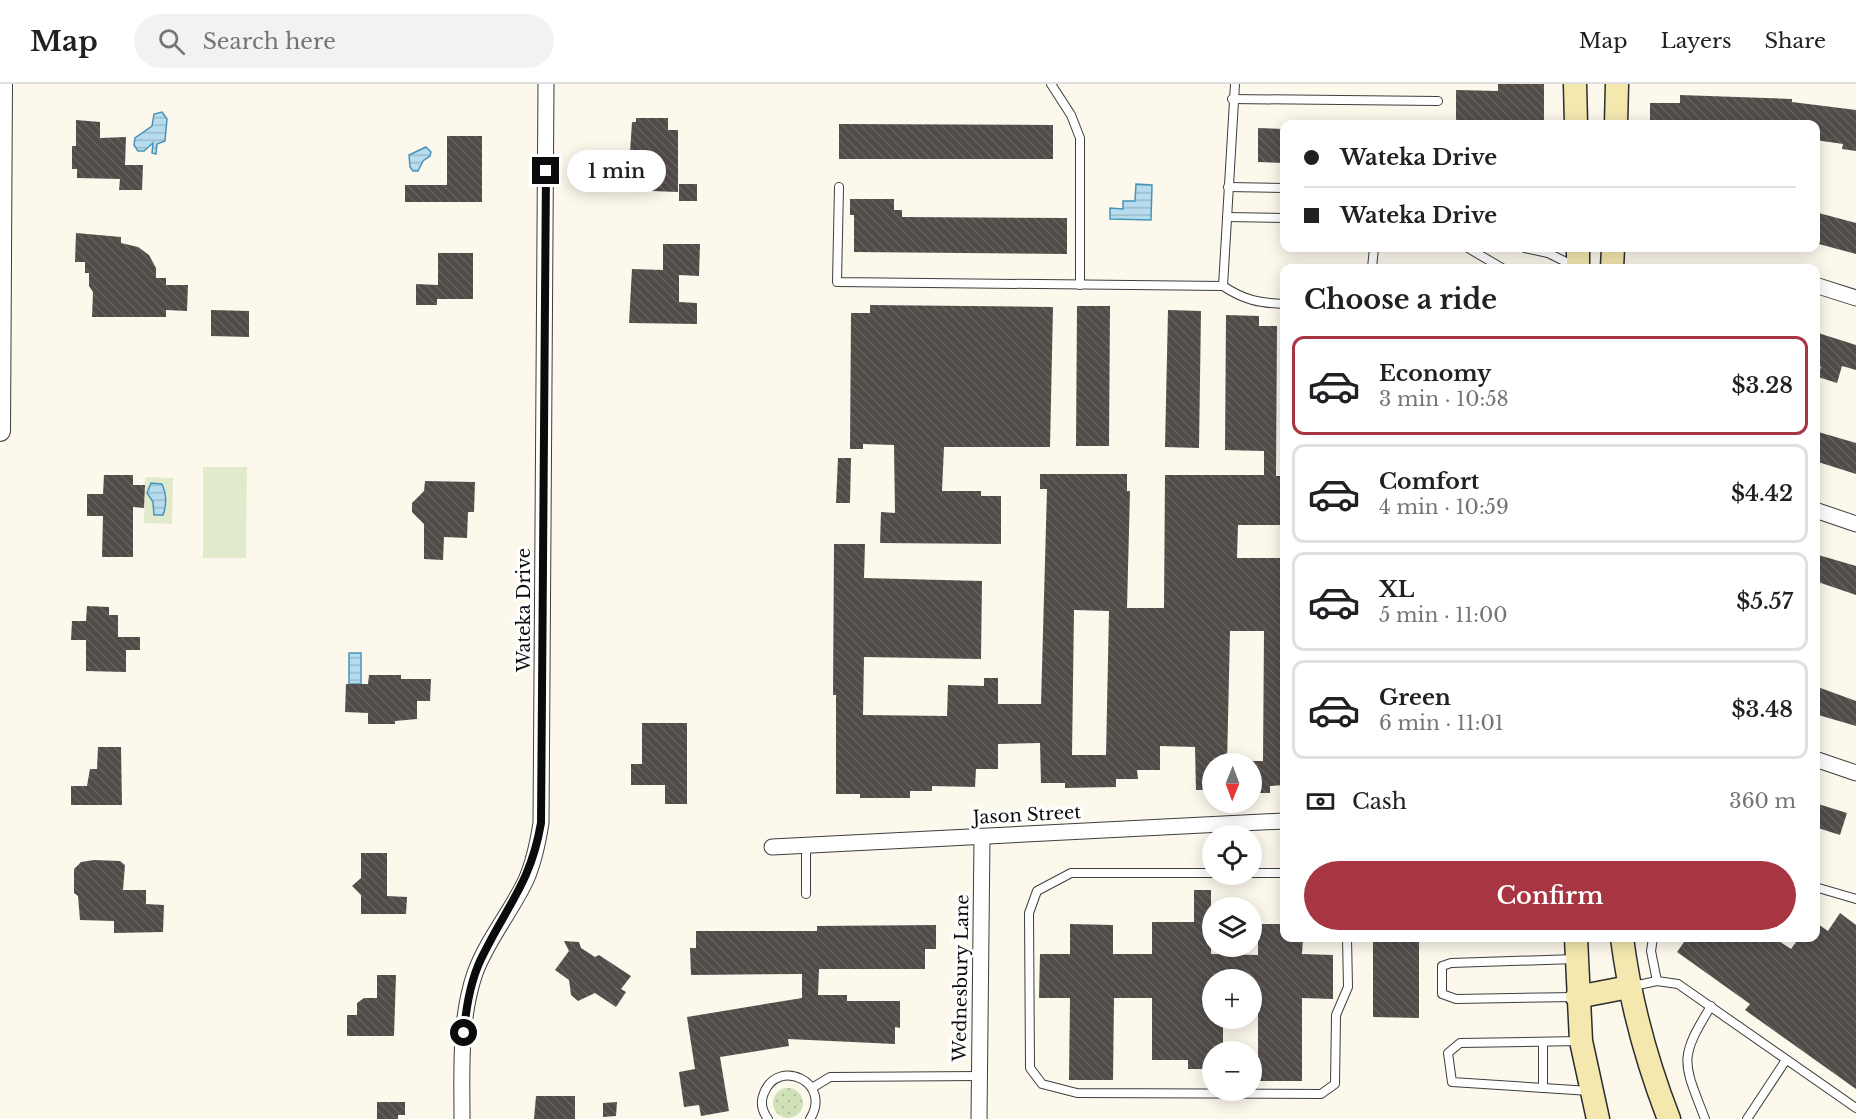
<!DOCTYPE html>
<meta charset="utf-8">
<style>
:root{--surface:#fff;--page:#f2f2f2;--text:#202124;--muted:#757577;--line:#e0e0e0;--accent:#a83642}
body{margin:0;font-family:"Libre Baskerville",serif;background:var(--page);color:var(--text);height:100vh;display:flex;flex-direction:column;font-size:22px;white-space:nowrap}
*{box-sizing:border-box;margin:0}
p{font-size:20px;color:var(--muted)}
.icon{flex:none;width:33px;height:33px;fill:none;stroke:currentColor;stroke-width:2;stroke-linecap:round;stroke-linejoin:round}
.map{position:relative;flex:1;overflow:hidden}
.sheet{position:absolute;left:1280px;top:180px;width:540px;height:678px;display:flex;flex-direction:column;background:var(--surface);border-radius:12px;box-shadow:0 3px 15px #0003}
.sheet>*{flex:none}
.banner{position:absolute;left:1280px;top:36px;width:540px;height:132px;border-radius:12px;box-shadow:0 3px 15px #0003;display:grid;align-content:center;height:132px;padding:0 24px;background:var(--surface)}
.needle{width:39px;rotate:181deg}
.fabs{position:absolute;left:1202px;top:669px;display:grid;gap:12px}
.fabs a{display:grid;place-items:center;width:60px;height:60px;border-radius:50%;background:var(--surface);box-shadow:0 3px 15px #0003;font-size:30px}
.end{position:absolute;width:27px;height:27px;margin:-14px;border:8px solid #0b0b0b;background:#fff;box-shadow:0 0 0 3px #fff}
.from{border-radius:50%}
.bubble{position:absolute;height:42px;border-radius:21px;background:var(--surface);box-shadow:0 3px 15px #0003;font-size:20px;font-weight:600;line-height:42px;text-align:center}
.banner b{display:flex;align-items:center;gap:21px;height:57px;font-size:22px}
.banner b+b{border-top:2px solid var(--line)}
.banner i{width:15px;height:15px;background:var(--text)}
ul{padding:0;list-style:none}
li{display:flex;align-items:center;gap:18px;height:99px;margin:0 12px 9px;padding:0 12px;border:3px solid var(--line);border-radius:12px}
li div{flex:1}
li b{display:block;font-size:22px}
li em{font-style:normal;font-weight:600}
li.current{border-color:var(--accent)}
li>.icon{width:54px;height:54px;stroke-width:1.5}
h2{padding:0 24px;font-size:27px;line-height:72px}
.pay{display:flex;align-items:center;gap:15px;height:66px;padding:0 24px;font-size:22px}
.pay p{margin-inline-start:auto}
.button{display:flex;gap:12px;margin-top:auto;padding:12px 24px}
.button a{flex:1;height:69px;border-radius:36px;background:var(--accent);color:#fff;font-size:24px;font-weight:600;line-height:69px;text-align:center}
header{display:flex;align-items:center;gap:36px;box-sizing:border-box;height:84px;padding:0 30px;background:var(--surface);border-bottom:2px solid var(--line)}
header strong{font-size:28px}
nav{display:flex;gap:33px;margin-inline-start:auto;font-size:21px}
.search{width:420px;height:54px;background:var(--page);display:flex;align-items:center;gap:15px;box-sizing:border-box;padding:0 21px;border-radius:33px;color:var(--muted);font-size:22px}
.map>svg:first-child{display:block}
.grass{fill:url(#grass-dots)}
.pitch{fill:#e1ebcb}
.water{fill:url(#water-rules);stroke:#4794bb;stroke-width:1.5}
.building{fill:url(#building-back-hatch);fill-rule:evenodd}
.lines{fill:none;stroke-linecap:round;stroke-linejoin:round}
.service-casing{stroke:#3e3e3e;stroke-width:10}
.minor-casing{stroke:#3e3e3e;stroke-width:17}
.tertiary-casing{stroke:#3e3e3e;stroke-width:22}
.secondary-casing{stroke:#2d2d2d;stroke-width:25}
.service{stroke:#fff;stroke-width:8}
.minor{stroke:#fff;stroke-width:15}
.tertiary{stroke:#fff;stroke-width:20}
.secondary{stroke:#f4e8af;stroke-width:22}
.route{stroke:#0b0b0b;stroke-width:8}
.labels{text-anchor:middle;stroke-width:6;stroke-linejoin:round;paint-order:stroke}
.street-label{font-size:18px;fill:#0b0b0b;stroke:#fff}
</style>
<header>
<strong>Map</strong>
<div class="search"><svg class="icon" aria-label="search" viewBox="0 0 24 24"><circle cx="10" cy="10" r="6"/><path d="M15 15l6 6"/></svg>Search here</div>
<nav><a>Map</a><a>Layers</a><a>Share</a></nav>
</header>
<div class="map">
<svg width="1856" height="1035" viewBox="0 0 1856 1035">
<defs>
<pattern id="grass-dots" width="8" height="8" patternUnits="userSpaceOnUse" patternTransform="scale(1.5)"><rect width="8" height="8" fill="#d1e2ba"/><path d="M2 2h.1M6 6h.1" fill="none" stroke="#b2c19f" stroke-width="1.8" stroke-linecap="round"/></pattern>
<pattern id="water-rules" width="6" height="5" patternUnits="userSpaceOnUse" patternTransform="scale(1.5)"><rect width="6" height="5" fill="#b7dced"/><path d="M0 2.5h6" fill="none" stroke="#9cbbca"/></pattern>
<pattern id="building-back-hatch" width="6" height="6" patternUnits="userSpaceOnUse" patternTransform="scale(1.5)"><rect width="6" height="6" fill="#524c49"/><path d="M-1 5l2 2M0 0l6 6M5-1l2 2" fill="none" stroke="#66615f"/></pattern>
</defs>
<rect width="100%" height="100%" fill="#fcf8ec"/>
<circle class="grass" cx="788" cy="1019" r="15"/>
<g class="pitch">
<polygon points="203,383 247,383 246,474 203,474"/>
<polygon points="145,393 173,394 172,440 144,439"/>
</g>
<g class="water">
<polygon points="162,28 167,35 165,57 157,60 156,70 152,69 153,59 144,67 138,67 134,61 135,54 152,42 154,30"/>
<polygon points="426,63 431,68 430,72 423,77 418,87 413,87 410,83 409,71"/>
<polygon points="1136,100 1152,101 1151,136 1110,135 1110,124 1123,125 1123,117 1135,117"/>
<path d="M 151,399 L 162,400 C 167,411 167,420 163,431 L 154,431 L 153,418 L 147,409 Z"/>
<rect x="349" y="569" width="12" height="31"/>
</g>
<g class="building">
<polygon points="1498,0 1544,0 1544,40 1456,40 1456,6 1498,7"/>
<polygon points="1680,11 1792,15 1792,18 1856,26 1856,67 1842,65 1843,60 1815,56 1815,40 1650,40 1650,19 1680,19"/>
<polygon points="636,34 668,34 668,46 678,46 678,108 652,107 651,83 629,83 632,38 636,38"/>
<polygon points="76,36 100,38 100,54 126,53 125,81 143,81 142,106 119,106 120,95 77,94 77,85 72,85 72,62 76,62"/>
<polygon points="839,40 1053,41 1053,75 839,75"/>
<polygon points="1258,44 1284,45 1284,79 1258,78"/>
<polygon points="447,52 482,52 482,118 405,118 405,101 447,101"/>
<rect x="679" y="100" width="18" height="17"/>
<polygon points="850,115 894,115 894,126 902,126 902,133 1067,134 1067,170 854,168 854,131 850,131"/>
<polygon points="1815,128 1856,139 1856,170 1815,159"/>
<polygon points="76,149 121,153 121,159 138,163 149,171 156,184 156,194 166,194 166,201 188,201 187,227 166,226 166,233 92,233 93,208 89,202 89,189 85,189 85,178 75,178"/>
<polygon points="663,160 700,160 699,192 679,191 679,218 697,219 697,240 629,239 632,185 663,186"/>
<polygon points="438,169 473,169 473,215 437,215 437,221 416,221 416,200 438,201"/>
<polygon points="870,221 1053,223 1050,363 944,363 942,407 981,407 981,412 1001,412 1001,460 880,459 881,428 895,429 894,361 863,360 863,365 850,365 851,229 870,229"/>
<polygon points="1077,222 1110,222 1109,362 1076,362"/>
<polygon points="211,226 249,227 249,253 211,252"/>
<polygon points="1168,226 1201,227 1199,364 1165,363"/>
<path d="M 1226,231 L 1259,232 L 1259,242 L 1277,242 L 1276,392 L 1284,392 L 1284,441 L 1238,441 L 1237,474 L 1284,474 L 1284,701 L 1270,702 L 1270,709 L 1251,709 L 1251,677 L 1263,677 L 1264,547 L 1230,547 L 1227,680 L 1212,680 L 1212,706 L 1196,706 L 1195,663 L 1160,662 L 1160,686 L 1137,686 L 1138,695 L 1116,695 L 1116,703 L 1065,704 L 1065,699 L 1041,699 L 1040,659 L 998,660 L 998,685 L 976,685 L 975,703 L 932,702 L 932,707 L 910,707 L 910,714 L 860,714 L 860,710 L 836,710 L 836,611 L 833,611 L 834,460 L 865,460 L 864,494 L 982,497 L 981,575 L 864,573 L 863,631 L 947,632 L 948,601 L 984,602 L 984,594 L 998,594 L 998,620 L 1041,620 L 1047,405 L 1040,405 L 1040,390 L 1127,390 L 1127,407 L 1130,407 L 1127,524 L 1164,524 L 1165,391 L 1264,391 L 1264,367 L 1225,366 ZM 1074,526 L 1109,527 L 1106,671 L 1072,671 Z"/>
<polygon points="1815,248 1856,261 1856,286 1842,282 1837,299 1818,293 1821,283 1815,281"/>
<polygon points="1815,347 1856,359 1856,390 1815,377"/>
<polygon points="838,374 851,374 850,419 836,419"/>
<polygon points="104,391 133,391 133,401 145,401 144,424 133,423 133,473 102,473 103,432 87,432 87,410 103,410"/>
<polygon points="425,397 475,398 474,428 468,428 467,454 444,453 443,476 424,475 424,440 412,428 412,419 424,407"/>
<polygon points="1815,470 1856,482 1856,511 1815,497"/>
<polygon points="87,522 109,523 109,531 118,531 118,553 140,553 140,566 126,566 126,588 86,587 86,556 71,556 72,537 86,537"/>
<polygon points="369,591 401,591 401,595 431,595 430,617 417,617 417,635 395,637 395,640 368,640 368,629 345,628 346,600 368,600"/>
<polygon points="1815,602 1856,617 1856,642 1815,630"/>
<polygon points="642,639 687,639 687,720 665,720 665,701 631,701 631,680 642,680"/>
<polygon points="98,663 121,663 122,721 71,721 71,702 87,702 90,685 97,685"/>
<polygon points="1815,719 1847,729 1840,751 1815,743"/>
<polygon points="361,769 387,769 387,812 407,813 406,830 361,830 361,811 352,802 361,794"/>
<polygon points="94,776 120,777 125,781 123,806 146,806 146,820 164,821 163,848 114,849 114,837 80,836 78,812 74,809 74,785 81,778"/>
<polygon points="1194,806 1211,806 1211,870 1258,871 1258,840 1284,840 1284,854 1303,854 1302,870 1333,871 1333,915 1302,914 1302,997 1258,997 1258,914 1251,914 1251,896 1212,896 1212,934 1223,934 1223,968 1212,968 1212,985 1188,985 1188,976 1152,976 1152,914 1114,914 1113,996 1069,996 1070,914 1039,914 1040,870 1070,870 1070,840 1113,841 1113,870 1152,870 1152,838 1194,838"/>
<polygon points="1840,829 1856,841 1856,1005 1745,926 1750,920 1677,868 1687,854 1774,854 1791,865 1799,854 1815,854 1815,838 1828,847"/>
<polygon points="936,841 936,865 925,865 925,885 819,885 818,911 847,911 847,917 900,917 900,944 895,943 895,960 788,955 789,962 720,973 729,1027 701,1032 699,1021 684,1023 679,988 695,985 687,933 802,914 802,890 691,891 690,864 696,864 696,847 817,847 817,842"/>
<polygon points="1373,854 1419,854 1419,934 1373,933"/>
<polygon points="564,857 579,858 581,864 595,873 599,871 631,892 621,905 626,908 616,923 595,909 578,917 571,911 569,896 555,886 569,867"/>
<polygon points="377,891 396,891 394,952 347,952 347,931 357,931 357,919 364,914 377,914"/>
<polygon points="536,1012 575,1012 575,1035 534,1035"/>
<polygon points="377,1018 405,1018 405,1031 398,1031 398,1035 377,1035"/>
<polygon points="617,1018 616,1032 603,1033 603,1019"/>
</g>
<g class="lines">
<defs>
<g id="service">
<polyline points="1051,0 1071,31 1080,54 1080,201"/>
<polyline points="1232,15 1438,17"/>
<path d="M 839,103 L 837,198 L 1223,202 C 1244,216 1259,219 1284,220"/>
<polyline points="1228,103 1284,104"/>
<polyline points="1227,133 1284,134"/>
<polyline points="1468,164 1502,184"/>
<polyline points="1525,164 1548,169 1574,182"/>
<polyline points="1372,184 1374,164"/>
<polyline points="1223,202 1235,0"/>
<polyline points="806,762 806,810"/>
<polyline points="1212,789 1071,789 1037,807 1029,829 1030,984 1042,1000 1077,1009 1321,1010 1335,1000 1336,931 1348,903 1347,854"/>
<polyline points="1251,789 1284,789"/>
<polyline points="1815,803 1856,815"/>
<polyline points="1653,854 1651,867 1657,897"/>
<polyline points="1575,875 1451,879 1442,882 1442,910 1456,915 1576,913"/>
<polyline points="1633,902 1657,897 1678,900 1856,1024"/>
<polyline points="1579,957 1460,959 1448,969 1452,998 1590,1007"/>
<polyline points="812,1004 830,993 980,992"/>
<polyline points="1543,1004 1543,958"/>
<path d="M 768,1035 C 762,1027 760,1018 764,1009 C 778,973 833,998 810,1035"/>
<path d="M 1705,1035 C 1683,977 1678,976 1711,922"/>
<polyline points="1747,1035 1786,976"/>
</g>
<g id="minor">
<polyline points="1815,201 1856,214"/>
<polyline points="1815,426 1856,440"/>
<polyline points="1815,675 1856,689"/>
<polyline points="772,763 1284,737"/>
<path d="M 462,1035 C 462,987 459,936 475,889 C 487,856 511,828 526,796 C 534,778 538,758 541,739 L 546,0"/>
<polyline points="979,1035 982,753"/>
</g>
<polyline id="tertiary" points="0,347 2,0"/>
<g id="secondary">
<polyline points="1575,0 1576,40"/>
<polyline points="1616,40 1617,0"/>
<polyline points="1578,164 1578,184"/>
<polyline points="1612,184 1613,164"/>
<polyline points="1576,854 1581,957 1598,1035"/>
<path d="M 1622,854 C 1630,916 1646,976 1669,1035"/>
<polyline points="1577,913 1629,903"/>
</g>
</defs>
<use href="#service" class="service-casing"/>
<use href="#minor" class="minor-casing"/>
<use href="#tertiary" class="tertiary-casing"/>
<use href="#secondary" class="secondary-casing"/>
<use href="#service" class="service"/>
<use href="#minor" class="minor"/>
<use href="#tertiary" class="tertiary"/>
<use href="#secondary" class="secondary"/>
</g>
<g class="lines">
<path class="route" d="M 464,949 C 466,922 471,893 484,869 C 509,819 531,797 541,739 L 546,87"/>
</g>
<g class="labels">
<g class="street-label">
<text transform="translate(524 526) rotate(-90)" y="6">Wateka Drive</text>
<text transform="translate(1027 731) rotate(-3)" y="6">Jason Street</text>
<text transform="translate(961 894) rotate(-89)" y="6">Wednesbury Lane</text>
</g>
</g>
</svg>
<div class="fabs">
<a><svg class="needle" viewBox="-14 -14 28 28"><path d="M0-13l5 13h-10z" fill="#e53935"/><path d="M0 13l5-13h-10z" fill="#757577"/></svg></a>
<a><svg class="icon" aria-label="locate" viewBox="0 0 24 24"><circle cx="12" cy="12" r="6"/><path d="M12 2v4M12 18v4M2 12h4M18 12h4"/></svg></a>
<a><svg class="icon" aria-label="layers" viewBox="0 0 24 24"><path d="M12 4l9 5-9 5-9-5zM3 14l9 5 9-5"/></svg></a>
<a>+</a>
<a>−</a>
</div>
<i class="end from" style="left:464px;top:949px"></i>
<i class="end" style="left:546px;top:87px"></i>
<div class="bubble" style="left:567px;top:66px;width:99px">1 min</div>
<div class="banner">
<b><i class="from"></i>Wateka Drive</b>
<b><i></i>Wateka Drive</b>
</div>
<section class="sheet">
<h2>Choose a ride</h2>
<ul>
<li class="current"><svg class="icon" aria-label="car" viewBox="0 0 24 24"><path d="M5 17H2v-5l4-1 3-4h7l3 4 3 1v5h-3M9 17h6M6 11h13"/><circle cx="7" cy="17" r="2"/><circle cx="17" cy="17" r="2"/></svg><div><b>Economy</b><p>3 min · 10:58</p></div><em>$3.28</em></li>
<li><svg class="icon" aria-label="car" viewBox="0 0 24 24"><path d="M5 17H2v-5l4-1 3-4h7l3 4 3 1v5h-3M9 17h6M6 11h13"/><circle cx="7" cy="17" r="2"/><circle cx="17" cy="17" r="2"/></svg><div><b>Comfort</b><p>4 min · 10:59</p></div><em>$4.42</em></li>
<li><svg class="icon" aria-label="car" viewBox="0 0 24 24"><path d="M5 17H2v-5l4-1 3-4h7l3 4 3 1v5h-3M9 17h6M6 11h13"/><circle cx="7" cy="17" r="2"/><circle cx="17" cy="17" r="2"/></svg><div><b>XL</b><p>5 min · 11:00</p></div><em>$5.57</em></li>
<li><svg class="icon" aria-label="car" viewBox="0 0 24 24"><path d="M5 17H2v-5l4-1 3-4h7l3 4 3 1v5h-3M9 17h6M6 11h13"/><circle cx="7" cy="17" r="2"/><circle cx="17" cy="17" r="2"/></svg><div><b>Green</b><p>6 min · 11:01</p></div><em>$3.48</em></li>
</ul>
<div class="pay"><svg class="icon" aria-label="cash" viewBox="0 0 24 24"><path d="M3 7h18v10H3z"/><circle cx="12" cy="12" r="2"/></svg>Cash<p>360 m</p></div>
<div class="button"><a>Confirm</a></div>
</section>
</div>
